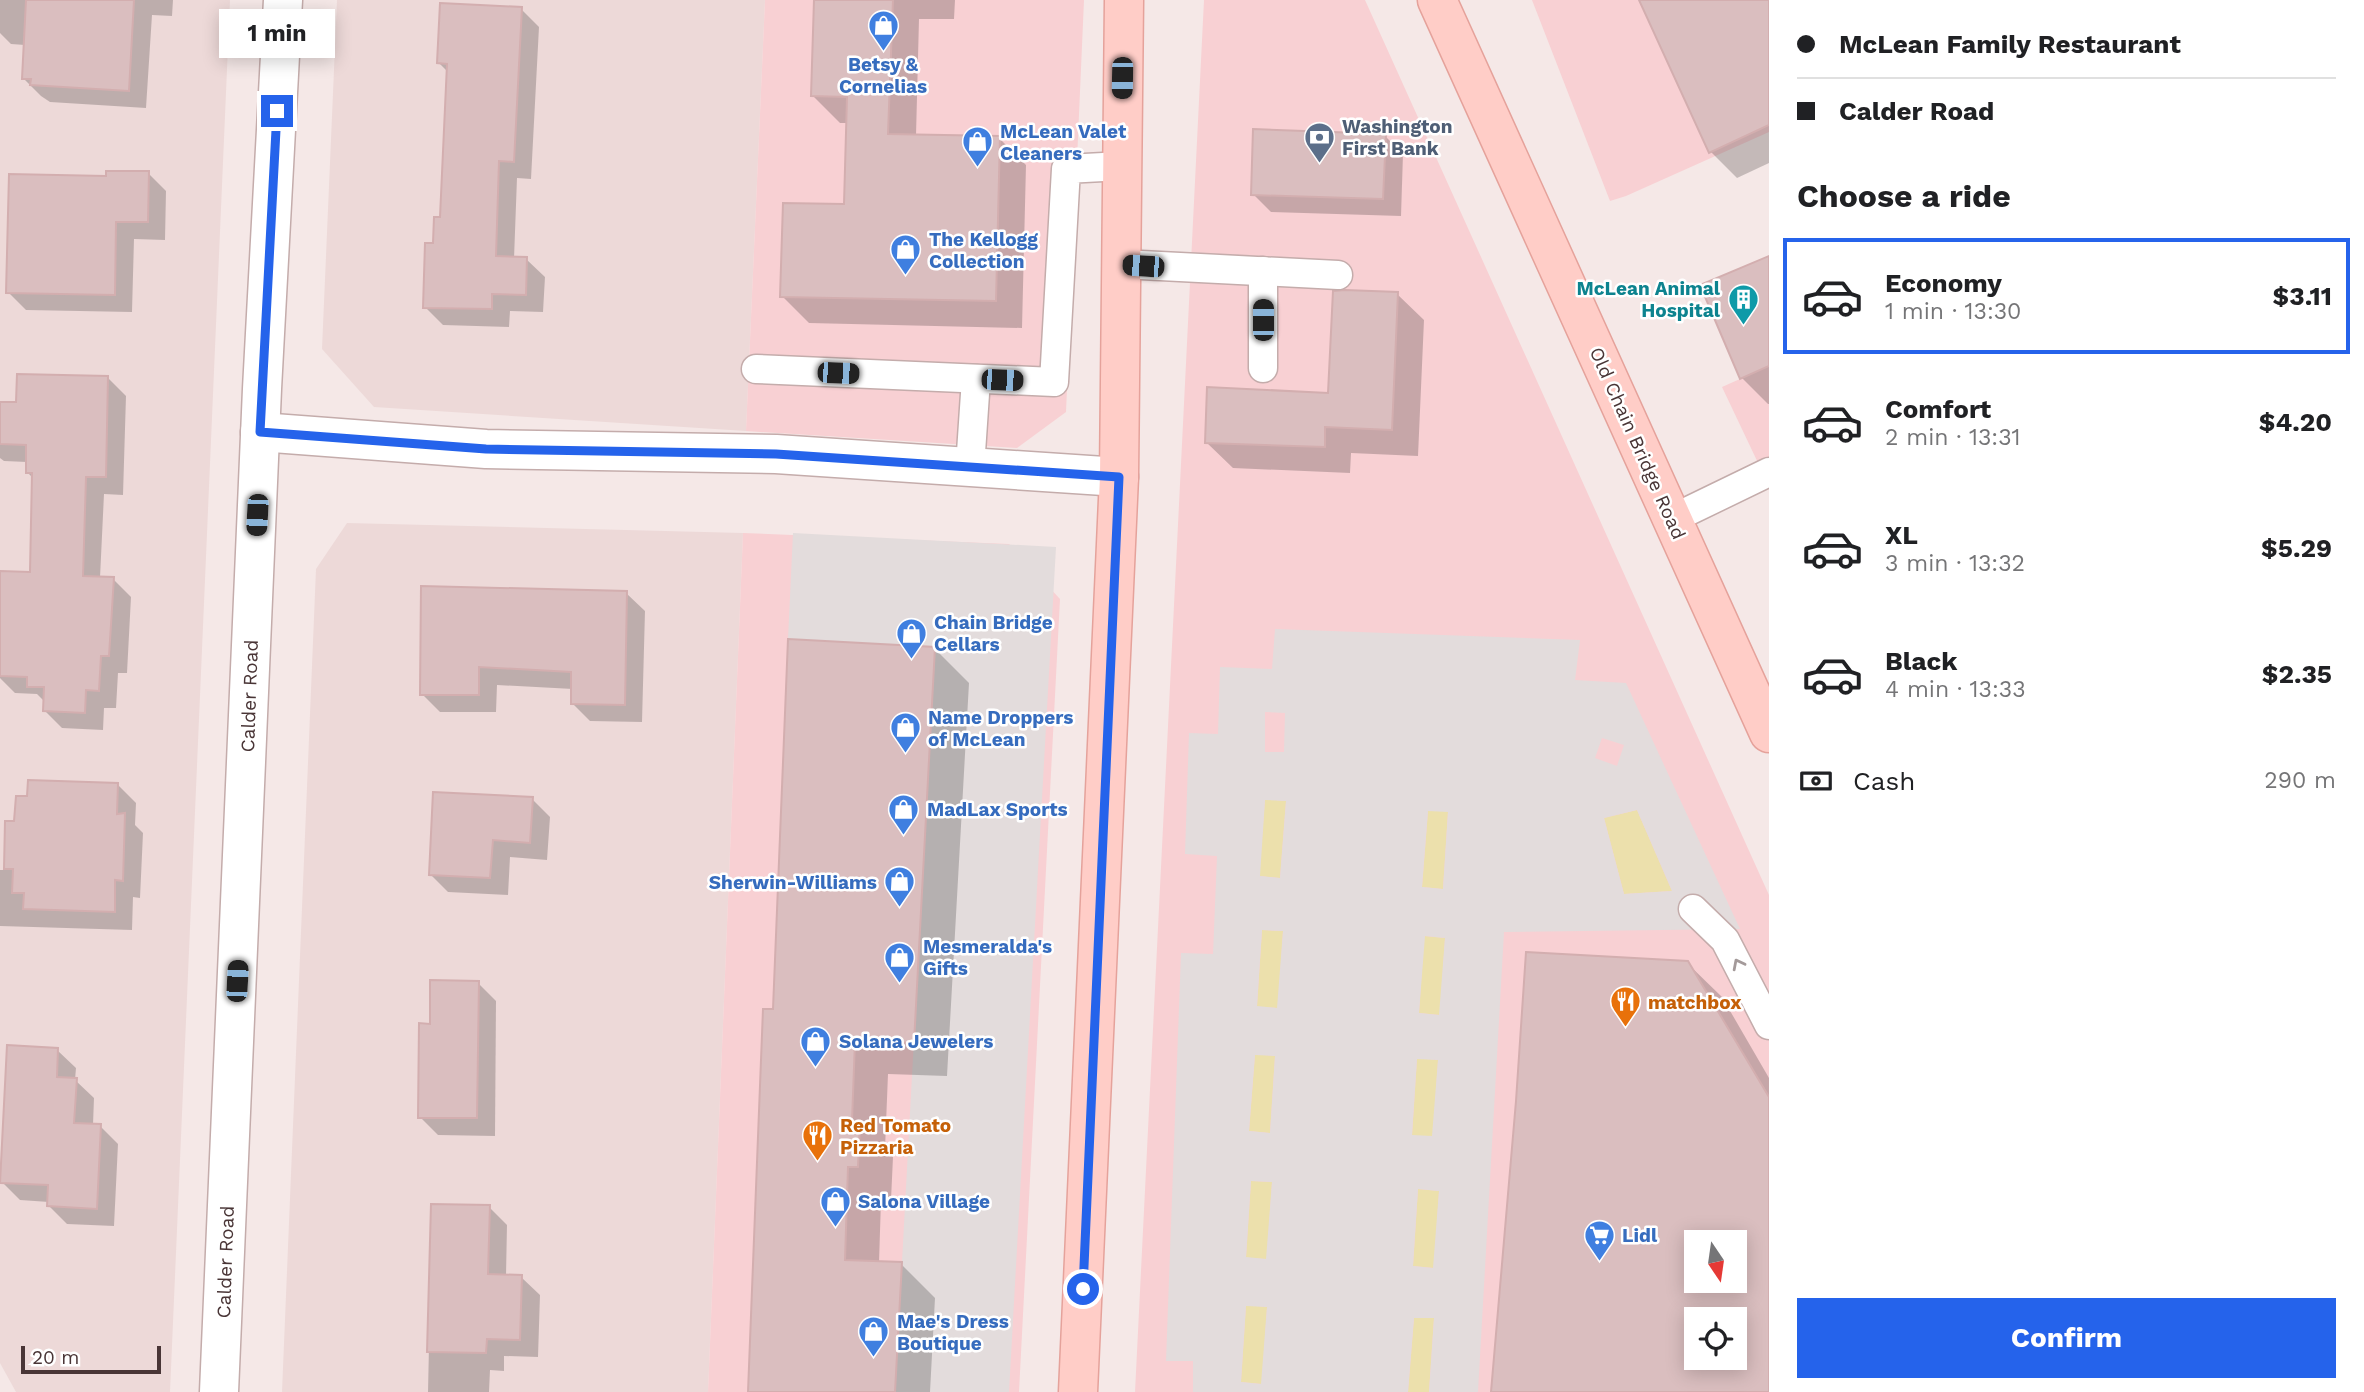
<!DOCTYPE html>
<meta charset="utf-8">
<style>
:root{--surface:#fff;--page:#f6f6f6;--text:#202124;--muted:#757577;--line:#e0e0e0;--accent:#2563eb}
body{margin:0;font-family:"Work Sans",sans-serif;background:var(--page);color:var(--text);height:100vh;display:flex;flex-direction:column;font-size:26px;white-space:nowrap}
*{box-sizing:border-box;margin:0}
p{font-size:23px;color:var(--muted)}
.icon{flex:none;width:38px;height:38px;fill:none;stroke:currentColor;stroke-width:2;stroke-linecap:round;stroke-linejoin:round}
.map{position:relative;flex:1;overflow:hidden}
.side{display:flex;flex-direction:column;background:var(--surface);width:595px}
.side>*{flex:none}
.guide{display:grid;align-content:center;height:154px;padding:0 28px;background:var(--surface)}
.needle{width:46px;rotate:167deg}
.fabs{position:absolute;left:1684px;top:1230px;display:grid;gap:14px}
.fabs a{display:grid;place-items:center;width:63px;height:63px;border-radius:0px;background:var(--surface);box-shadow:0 4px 18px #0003;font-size:35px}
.scale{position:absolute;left:21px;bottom:18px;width:140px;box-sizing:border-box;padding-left:7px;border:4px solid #493536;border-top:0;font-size:19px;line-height:24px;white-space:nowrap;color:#493536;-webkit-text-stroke:5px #fff;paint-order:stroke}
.end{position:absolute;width:32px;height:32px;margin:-16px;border:9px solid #2563eb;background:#fff;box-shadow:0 0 0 4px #fff}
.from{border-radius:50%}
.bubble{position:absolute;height:49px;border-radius:0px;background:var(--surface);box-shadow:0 4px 18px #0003;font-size:23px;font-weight:700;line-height:49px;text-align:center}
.car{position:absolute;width:21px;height:42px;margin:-21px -10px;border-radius:9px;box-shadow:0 0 5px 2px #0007;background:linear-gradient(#222 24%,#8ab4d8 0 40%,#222 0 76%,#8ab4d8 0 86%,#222 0)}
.guide b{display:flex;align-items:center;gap:24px;height:66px;font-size:26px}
.guide b+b{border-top:2px solid var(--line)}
.guide i{width:18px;height:18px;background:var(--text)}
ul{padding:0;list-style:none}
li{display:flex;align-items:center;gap:21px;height:116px;margin:0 14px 10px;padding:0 14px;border:4px solid transparent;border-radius:0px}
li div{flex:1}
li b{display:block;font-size:26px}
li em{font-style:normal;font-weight:700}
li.active{border-color:var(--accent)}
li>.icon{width:63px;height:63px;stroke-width:1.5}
h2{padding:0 28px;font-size:32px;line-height:84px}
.pay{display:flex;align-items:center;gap:18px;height:77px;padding:0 28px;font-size:26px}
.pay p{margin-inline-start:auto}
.primary-button{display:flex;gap:14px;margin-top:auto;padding:14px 28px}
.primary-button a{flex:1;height:80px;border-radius:0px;background:var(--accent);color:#fff;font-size:28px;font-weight:700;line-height:80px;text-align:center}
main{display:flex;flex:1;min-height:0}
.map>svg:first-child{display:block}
.residential{fill:#edd9d8}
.commercial{fill:#f8d0d3;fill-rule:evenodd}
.green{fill:#ece0ac}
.parking{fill:#e3dcdc;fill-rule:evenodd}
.shadow{fill:#0003;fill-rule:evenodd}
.building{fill:#dabebf;stroke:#d3aeaf;stroke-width:2;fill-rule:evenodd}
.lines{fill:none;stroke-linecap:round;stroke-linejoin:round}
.lane-casing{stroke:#c4acab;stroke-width:31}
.street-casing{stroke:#c4acab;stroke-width:41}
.secondary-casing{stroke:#e5a29b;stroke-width:41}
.lane{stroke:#fff;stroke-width:28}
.street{stroke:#fff;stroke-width:38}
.secondary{stroke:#ffcdc7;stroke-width:38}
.oneway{stroke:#a49a9a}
.route{stroke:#2563eb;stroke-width:9}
.labels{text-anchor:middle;stroke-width:5;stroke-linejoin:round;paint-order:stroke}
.shop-label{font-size:19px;font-weight:bold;fill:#366cbe;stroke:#fff;text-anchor:start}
.service-label{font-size:19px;font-weight:bold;fill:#4e5e75;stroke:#fff;text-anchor:start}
.culture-label{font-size:19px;font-weight:bold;fill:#0d838f;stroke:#fff;text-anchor:end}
.street-label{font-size:19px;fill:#493536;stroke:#fff}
.food-label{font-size:19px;font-weight:bold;fill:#c56008;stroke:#fff;text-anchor:start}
</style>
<main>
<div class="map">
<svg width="1769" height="1392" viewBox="0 0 1769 1392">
<rect width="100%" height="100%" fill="#f5e8e7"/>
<g class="residential">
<polygon points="0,0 230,0 170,1392 16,1392 0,1363"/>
<polygon points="337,0 765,0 746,431 374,407 322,349"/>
<polygon points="347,523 743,533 708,1392 282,1392 316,569"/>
</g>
<g class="commercial">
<polygon points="765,0 1084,0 1066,412 1017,448 746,431"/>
<path d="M 1204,0 L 1365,0 L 1769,895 L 1769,1392 L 1135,1392 ZM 1696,1242 L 1734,1242 L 1734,1281 L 1696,1281 ZM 1696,1320 L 1734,1320 L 1734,1358 L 1696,1358 Z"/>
<polygon points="1532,0 1769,0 1769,132 1626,196 1610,201"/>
<polygon points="1769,366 1769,486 1722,387"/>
<polygon points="743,533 1009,544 1060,599 1019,1392 708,1392"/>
</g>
<g class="green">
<polygon points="1265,799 1286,801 1280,878 1259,876"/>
<polygon points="1637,810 1672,891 1624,894 1604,818"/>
<polygon points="1428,811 1448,811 1443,889 1422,887"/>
<polygon points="1262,930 1283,931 1278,1008 1257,1007"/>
<polygon points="1424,936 1445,938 1440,1015 1419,1013"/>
<polygon points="1255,1054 1275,1056 1270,1133 1249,1131"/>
<polygon points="1417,1058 1438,1060 1433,1137 1412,1136"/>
<polygon points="1251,1181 1272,1182 1267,1259 1246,1258"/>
<polygon points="1418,1189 1439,1191 1434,1268 1413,1266"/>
<polygon points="1246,1305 1267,1307 1262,1384 1241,1382"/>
<polygon points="1414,1318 1434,1318 1429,1392 1408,1392"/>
</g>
<g class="parking">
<polygon points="793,533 1056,547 1009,1392 895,1392 935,648 788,639"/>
<path d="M 1275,629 L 1580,640 L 1575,680 L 1626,683 L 1740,929 L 1504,932 L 1478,1392 L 1429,1392 L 1434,1318 L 1414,1318 L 1408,1392 L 1193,1392 L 1193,1361 L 1166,1361 L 1181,953 L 1213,954 L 1217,856 L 1185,854 L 1189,733 L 1218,734 L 1220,667 L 1272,669 ZM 1265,712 L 1285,713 L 1284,752 L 1265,752 ZM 1602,738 L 1624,745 L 1617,766 L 1595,758 ZM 1265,800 L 1286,801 L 1280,878 L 1260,876 ZM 1637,810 L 1672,891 L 1624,894 L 1604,818 ZM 1428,811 L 1448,812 L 1443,889 L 1422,887 ZM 1262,930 L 1283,931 L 1277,1008 L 1257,1006 ZM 1425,936 L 1445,938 L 1439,1015 L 1419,1013 ZM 1255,1055 L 1275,1056 L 1270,1133 L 1249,1131 ZM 1417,1059 L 1438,1060 L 1432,1136 L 1412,1135 ZM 1251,1181 L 1272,1182 L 1266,1259 L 1246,1257 ZM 1418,1189 L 1439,1191 L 1433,1268 L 1413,1266 ZM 1246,1306 L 1267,1307 L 1261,1384 L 1241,1382 Z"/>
</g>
<g class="shadow">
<polygon points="0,0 173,0 172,16 152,15 146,108 50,102 41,96 23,78 25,45 11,44 0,33"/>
<polygon points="816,0 955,0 954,19 919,19 916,136 999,138 1026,165 1022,328 809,323 782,296 846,206 848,123 840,123 813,96"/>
<polygon points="1640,0 1769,0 1769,163 1737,178 1711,152"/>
<polygon points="521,9 539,27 531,179 517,178 514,259 526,259 545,277 543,312 510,311 509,327 443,325 425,307 442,219 449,73 439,63"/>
<polygon points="1385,136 1403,154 1401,216 1271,212 1253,194"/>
<polygon points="148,173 166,191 165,240 134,239 132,312 26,310 8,292 108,177"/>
<polygon points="1769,258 1769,404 1768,404 1742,378"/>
<polygon points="1397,294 1424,320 1418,456 1351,453 1350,473 1233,468 1206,442 1330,394"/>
<polygon points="108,378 126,396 123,495 104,494 100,578 113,579 131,597 127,673 118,673 116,708 104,708 103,730 62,728 44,710 45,702 37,694 15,693 0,678 0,620 32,574 34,479 27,472 27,462 4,461 0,458 0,404 18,404"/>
<polygon points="626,593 645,611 642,722 590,721 572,703 573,689 497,685 496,712 440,712 422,694"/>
<polygon points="935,649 969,683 947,1076 888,1074 885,1149 893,1157 891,1200 881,1200 879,1263 901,1264 935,1298 930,1392 750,1392 775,1010"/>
<polygon points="118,785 136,803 135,825 143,833 140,898 133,897 132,930 0,926 0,870 5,870 7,822 16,823"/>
<polygon points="532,799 550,817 547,860 510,857 508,895 448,892 430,874"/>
<path d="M 1687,963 L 1722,997 L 1769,1078 L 1769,1392 L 1493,1392 ZM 1696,1242 L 1734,1242 L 1734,1281 L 1696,1281 ZM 1696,1320 L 1734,1320 L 1734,1358 L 1696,1358 Z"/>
<polygon points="478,983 496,1001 495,1136 438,1135 420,1117 431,1026"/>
<polygon points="57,1050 76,1068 75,1080 94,1098 93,1125 100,1126 118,1144 114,1226 67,1224 49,1206 49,1202 20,1200 2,1182"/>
<polygon points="432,1206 489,1207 507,1225 506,1276 521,1277 540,1295 538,1357 504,1356 504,1371 490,1370 489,1392 428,1392"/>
</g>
<g class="building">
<polygon points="26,0 134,0 129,91 30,85 31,79 22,79"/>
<polygon points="814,0 893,0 888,134 1000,136 996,301 780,297 783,203 844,204 847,97 811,96"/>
<polygon points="1639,0 1769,0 1769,125 1709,153"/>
<polygon points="440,3 522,7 514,162 499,161 496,256 527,257 526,295 492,294 492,309 423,308 425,243 433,243 434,217 440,217 447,64 437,63"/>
<polygon points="1253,129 1386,134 1383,199 1251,195"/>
<polygon points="106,171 149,171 148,222 116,222 115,295 6,293 9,174 106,176"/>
<polygon points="1769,256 1769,366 1740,379 1700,285"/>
<polygon points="1345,290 1398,292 1392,430 1325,427 1325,447 1205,443 1207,387 1328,393 1333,291"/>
<polygon points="17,374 108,376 106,477 86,477 83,576 114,577 109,656 101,656 99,691 86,690 85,713 43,711 44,687 27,687 27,677 0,676 0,571 30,572 32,473 26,473 26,445 0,444 0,402 16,402"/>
<polygon points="421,586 627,591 625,705 571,704 571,672 479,667 479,695 420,695"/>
<polygon points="788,639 935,647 914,1043 855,1041 852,1121 860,1122 858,1167 848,1167 845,1260 902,1262 895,1392 748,1392 763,1009 773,1009"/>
<polygon points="28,780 118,783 117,814 125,813 123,881 115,880 115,912 23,909 24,893 12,893 13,869 4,869 5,821 14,821 16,796 27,796"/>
<polygon points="433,792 533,797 530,843 493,840 490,878 429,875"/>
<path d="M 1526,952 L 1688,961 L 1769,1097 L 1769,1392 L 1491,1392 L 1516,1101 ZM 1696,1242 L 1734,1242 L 1734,1281 L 1696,1281 ZM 1696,1320 L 1734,1320 L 1734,1358 L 1696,1358 Z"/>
<polygon points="430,980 479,981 477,1118 418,1118 419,1023 430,1024"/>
<polygon points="7,1045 58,1048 57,1077 77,1078 74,1123 101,1124 97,1209 47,1206 48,1185 0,1183"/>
<polygon points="431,1204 490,1205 488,1274 522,1275 520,1340 487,1339 486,1353 427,1352"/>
</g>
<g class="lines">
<defs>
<g id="lane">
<polyline points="1121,264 1338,275"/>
<polyline points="1263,368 1263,271"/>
<polyline points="756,369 1054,382 1066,169 1122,166"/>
<polyline points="970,467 976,379"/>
<polyline points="1672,519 1769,472"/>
<polyline points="1693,909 1725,940 1769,1025"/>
</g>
<g id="street">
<polyline points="260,432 486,449 776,454 1119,477"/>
<polyline points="219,1392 262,389 283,0"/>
</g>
<g id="secondary">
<polyline points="1437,0 1769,733"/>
<polyline points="1078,1392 1119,477 1124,0"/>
</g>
</defs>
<use href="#lane" class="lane-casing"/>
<use href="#street" class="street-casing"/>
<use href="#secondary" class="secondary-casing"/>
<use href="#lane" class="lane"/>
<use href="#street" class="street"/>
<use href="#secondary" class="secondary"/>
</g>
<defs><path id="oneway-chevron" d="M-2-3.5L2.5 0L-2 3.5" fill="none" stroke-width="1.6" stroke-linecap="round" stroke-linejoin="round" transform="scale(1.75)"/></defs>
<use class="oneway" href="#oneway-chevron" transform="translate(1738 964) rotate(-117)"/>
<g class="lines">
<polyline class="route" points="277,111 260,432 486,449 776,454 1119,477 1083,1289"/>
</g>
<defs>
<symbol id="shop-pin" viewBox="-11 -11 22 30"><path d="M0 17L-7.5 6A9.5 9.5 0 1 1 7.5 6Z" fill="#3f7fe0" stroke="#fff"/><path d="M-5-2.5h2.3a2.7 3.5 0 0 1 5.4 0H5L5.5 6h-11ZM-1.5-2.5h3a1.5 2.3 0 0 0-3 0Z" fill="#fff"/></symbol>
<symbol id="bank-pin" viewBox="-11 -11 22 30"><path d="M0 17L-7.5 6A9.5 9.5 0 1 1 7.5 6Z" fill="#5c6f8a" stroke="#fff"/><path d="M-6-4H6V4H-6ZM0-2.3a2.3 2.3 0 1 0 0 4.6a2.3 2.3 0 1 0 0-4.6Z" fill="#fff"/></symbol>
<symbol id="building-pin" viewBox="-11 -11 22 30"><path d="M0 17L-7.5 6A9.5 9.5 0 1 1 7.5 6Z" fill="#0f9aa8" stroke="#fff"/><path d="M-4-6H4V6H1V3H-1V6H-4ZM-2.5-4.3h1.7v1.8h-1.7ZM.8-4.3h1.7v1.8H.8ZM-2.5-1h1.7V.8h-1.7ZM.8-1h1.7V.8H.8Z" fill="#fff"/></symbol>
<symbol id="restaurant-pin" viewBox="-11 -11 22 30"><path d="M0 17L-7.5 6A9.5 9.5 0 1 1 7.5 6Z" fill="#e8710a" stroke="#fff"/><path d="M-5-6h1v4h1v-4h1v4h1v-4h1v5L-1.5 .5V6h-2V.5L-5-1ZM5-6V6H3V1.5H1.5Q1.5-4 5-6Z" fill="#fff"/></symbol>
<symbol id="supermarket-pin" viewBox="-11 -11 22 30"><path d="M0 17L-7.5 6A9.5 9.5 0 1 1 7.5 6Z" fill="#3f7fe0" stroke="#fff"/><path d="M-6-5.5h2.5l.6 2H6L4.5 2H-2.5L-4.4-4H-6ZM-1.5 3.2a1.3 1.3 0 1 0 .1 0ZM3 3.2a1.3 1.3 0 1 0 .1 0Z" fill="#fff"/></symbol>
</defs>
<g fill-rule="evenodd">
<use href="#shop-pin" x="866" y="8" width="35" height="47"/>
<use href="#bank-pin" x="1302" y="120" width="35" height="47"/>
<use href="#shop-pin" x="960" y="124" width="35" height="47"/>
<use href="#shop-pin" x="888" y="232" width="35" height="47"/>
<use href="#building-pin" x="1726" y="282" width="35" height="47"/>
<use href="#shop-pin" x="894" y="616" width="35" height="47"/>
<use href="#shop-pin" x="888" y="710" width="35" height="47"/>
<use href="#shop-pin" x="886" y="792" width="35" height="47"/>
<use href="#shop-pin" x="882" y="864" width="35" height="47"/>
<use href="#shop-pin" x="882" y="940" width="35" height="47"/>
<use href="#restaurant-pin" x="1608" y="984" width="35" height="47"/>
<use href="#shop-pin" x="798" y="1024" width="35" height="47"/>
<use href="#restaurant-pin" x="800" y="1118" width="35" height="47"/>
<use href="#shop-pin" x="818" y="1184" width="35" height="47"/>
<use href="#supermarket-pin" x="1582" y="1218" width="35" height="47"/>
<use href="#shop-pin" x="856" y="1314" width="35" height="47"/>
</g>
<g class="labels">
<g class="shop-label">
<text x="883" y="71" text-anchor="middle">Betsy &amp;<tspan x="883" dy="22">Cornelias</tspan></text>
<text x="1000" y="138">McLean Valet<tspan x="1000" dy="22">Cleaners</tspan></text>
<text x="929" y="246">The Kellogg<tspan x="929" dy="22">Collection</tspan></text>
<text x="934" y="629">Chain Bridge<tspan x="934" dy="22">Cellars</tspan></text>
<text x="928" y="724">Name Droppers<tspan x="928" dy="22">of McLean</tspan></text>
<text x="927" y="816">MadLax Sports</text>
<text x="877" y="889" text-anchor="end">Sherwin-Williams</text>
<text x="923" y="953">Mesmeralda's<tspan x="923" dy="22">Gifts</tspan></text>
<text x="839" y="1048">Solana Jewelers</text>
<text x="858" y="1208">Salona Village</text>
<text x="1622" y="1242">Lidl</text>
<text x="897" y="1328">Mae's Dress<tspan x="897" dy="22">Boutique</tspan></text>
</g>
<g class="service-label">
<text x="1342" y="133">Washington<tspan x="1342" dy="22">First Bank</tspan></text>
</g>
<g class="culture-label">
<text x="1720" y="295">McLean Animal<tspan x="1720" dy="22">Hospital</tspan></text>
</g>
<g class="street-label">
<text transform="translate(1638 443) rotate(66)" y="7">Old Chain Bridge Road</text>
<text transform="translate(249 696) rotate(-88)" y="7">Calder Road</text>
<text transform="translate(225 1262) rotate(-88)" y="7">Calder Road</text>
</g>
<g class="food-label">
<text x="1648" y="1009">matchbox</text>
<text x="840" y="1132">Red Tomato<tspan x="840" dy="22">Pizzaria</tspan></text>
</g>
</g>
</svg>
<div class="fabs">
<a><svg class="needle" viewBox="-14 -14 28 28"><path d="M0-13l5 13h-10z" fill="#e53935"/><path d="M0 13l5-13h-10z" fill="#757577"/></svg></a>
<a><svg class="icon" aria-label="locate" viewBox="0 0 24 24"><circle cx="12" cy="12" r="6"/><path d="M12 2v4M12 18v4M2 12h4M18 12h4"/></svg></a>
</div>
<div class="scale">20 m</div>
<i class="end from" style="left:1083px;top:1289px"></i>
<i class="end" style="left:277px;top:111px"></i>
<div class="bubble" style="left:219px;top:9px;width:116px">1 min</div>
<i class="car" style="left:1122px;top:78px;rotate:181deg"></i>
<i class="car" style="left:1143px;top:266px;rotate:274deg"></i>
<i class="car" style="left:1263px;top:320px;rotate:0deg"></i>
<i class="car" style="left:838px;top:373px;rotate:92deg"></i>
<i class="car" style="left:1002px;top:380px;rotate:92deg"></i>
<i class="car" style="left:257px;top:515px;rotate:183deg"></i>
<i class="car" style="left:237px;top:981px;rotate:3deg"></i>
</div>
<section class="side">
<div class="guide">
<b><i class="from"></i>McLean Family Restaurant</b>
<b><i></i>Calder Road</b>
</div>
<h2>Choose a ride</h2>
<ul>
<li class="active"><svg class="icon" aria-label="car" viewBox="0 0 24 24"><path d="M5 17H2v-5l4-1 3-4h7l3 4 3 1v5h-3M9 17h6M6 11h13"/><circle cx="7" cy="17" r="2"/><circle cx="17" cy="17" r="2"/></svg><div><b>Economy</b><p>1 min · 13:30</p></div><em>$3.11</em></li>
<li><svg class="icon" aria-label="car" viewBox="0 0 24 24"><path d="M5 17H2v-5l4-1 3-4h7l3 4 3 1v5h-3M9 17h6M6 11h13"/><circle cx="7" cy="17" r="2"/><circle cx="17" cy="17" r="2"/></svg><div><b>Comfort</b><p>2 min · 13:31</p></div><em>$4.20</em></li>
<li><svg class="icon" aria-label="car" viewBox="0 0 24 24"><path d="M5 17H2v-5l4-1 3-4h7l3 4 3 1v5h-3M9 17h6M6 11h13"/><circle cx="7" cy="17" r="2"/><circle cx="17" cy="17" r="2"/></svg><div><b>XL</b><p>3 min · 13:32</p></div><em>$5.29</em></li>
<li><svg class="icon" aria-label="car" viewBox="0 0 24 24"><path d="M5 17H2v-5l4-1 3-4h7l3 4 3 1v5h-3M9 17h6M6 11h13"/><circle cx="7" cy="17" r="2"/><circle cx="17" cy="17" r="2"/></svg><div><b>Black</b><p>4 min · 13:33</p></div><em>$2.35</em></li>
</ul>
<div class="pay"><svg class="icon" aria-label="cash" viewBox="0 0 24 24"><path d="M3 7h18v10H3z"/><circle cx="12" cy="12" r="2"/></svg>Cash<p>290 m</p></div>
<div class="primary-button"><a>Confirm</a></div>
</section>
</main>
